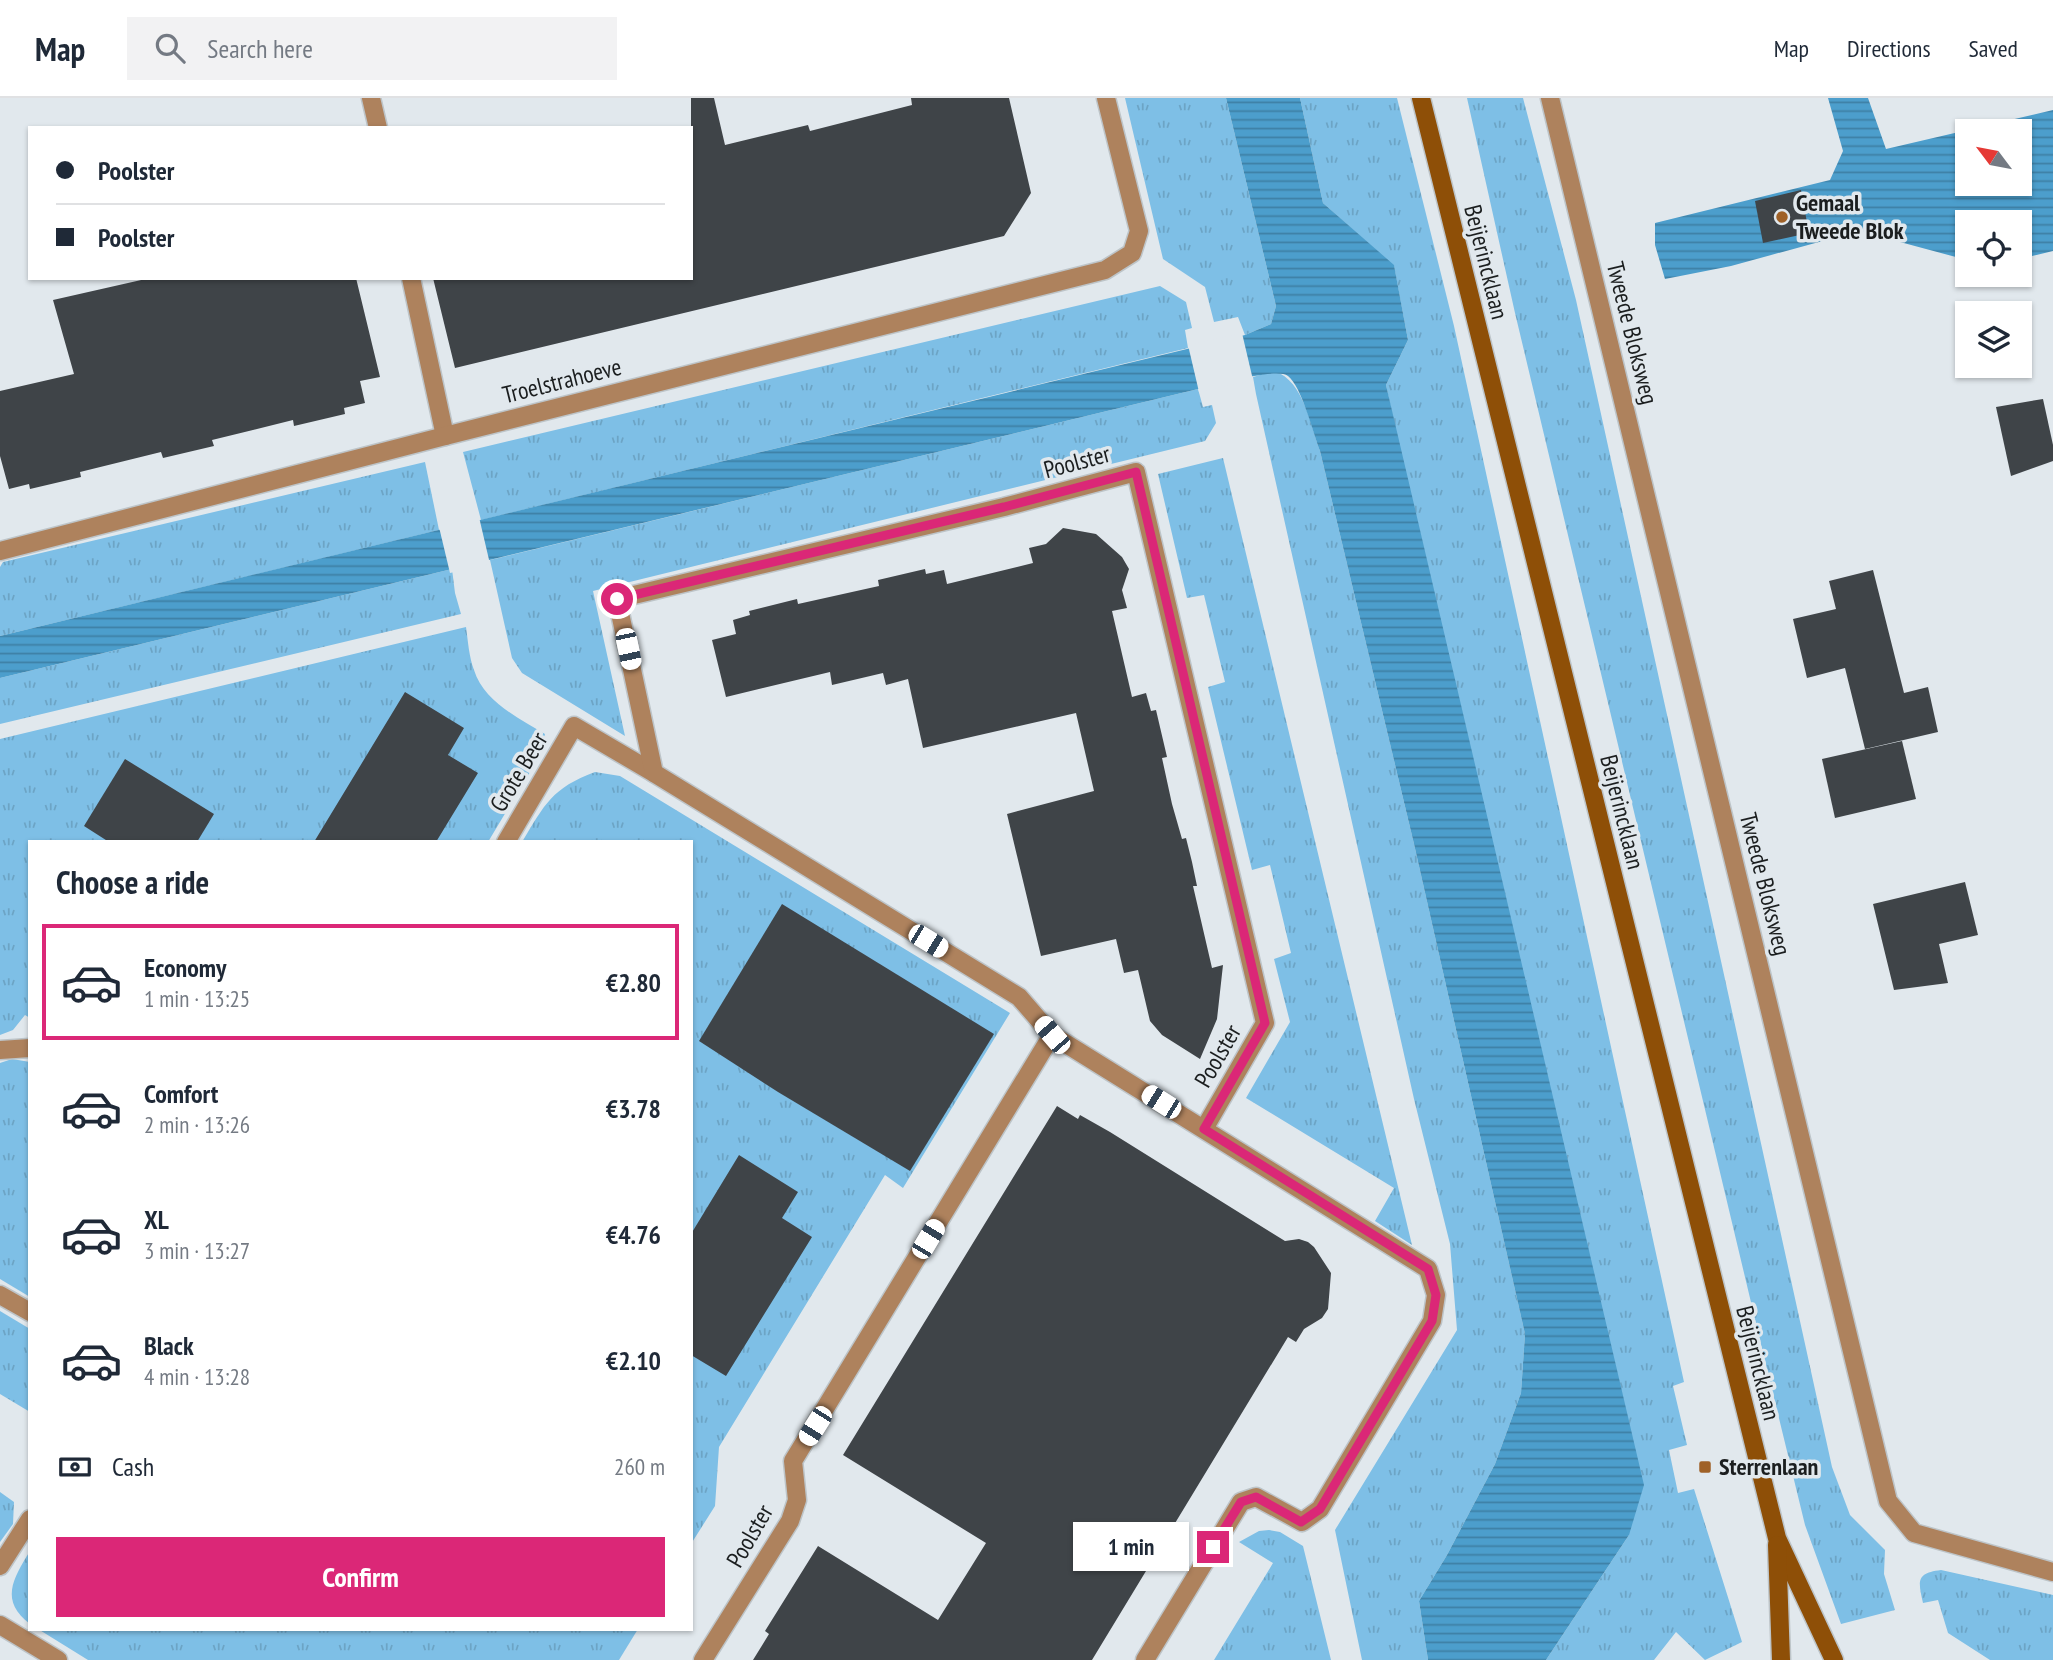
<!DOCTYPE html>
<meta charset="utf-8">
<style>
:root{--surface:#fff;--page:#f2f2f3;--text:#1f2937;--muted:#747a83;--line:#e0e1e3;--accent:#db2777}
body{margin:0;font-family:"PT Sans Narrow",sans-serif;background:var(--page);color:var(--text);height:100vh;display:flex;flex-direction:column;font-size:26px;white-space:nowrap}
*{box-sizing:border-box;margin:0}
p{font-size:23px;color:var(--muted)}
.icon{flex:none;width:38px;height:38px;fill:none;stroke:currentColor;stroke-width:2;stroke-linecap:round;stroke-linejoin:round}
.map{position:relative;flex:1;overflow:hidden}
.sheet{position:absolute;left:28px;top:742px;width:665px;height:791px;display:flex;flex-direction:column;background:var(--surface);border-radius:0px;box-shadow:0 2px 5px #0004}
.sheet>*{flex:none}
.hud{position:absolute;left:28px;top:28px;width:665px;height:154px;border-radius:0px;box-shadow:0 2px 5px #0004;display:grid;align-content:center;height:154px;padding:0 28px;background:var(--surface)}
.needle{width:46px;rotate:302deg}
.buttons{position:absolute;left:1955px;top:21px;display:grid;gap:14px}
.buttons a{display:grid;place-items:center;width:77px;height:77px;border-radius:0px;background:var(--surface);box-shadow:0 2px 5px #0004;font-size:35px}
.end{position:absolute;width:32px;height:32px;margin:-16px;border:9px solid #db2777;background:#fff;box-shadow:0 0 0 4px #fff}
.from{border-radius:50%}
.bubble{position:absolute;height:49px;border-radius:0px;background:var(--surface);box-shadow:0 2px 5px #0004;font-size:23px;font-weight:700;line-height:49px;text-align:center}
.car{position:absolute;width:21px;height:42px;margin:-21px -10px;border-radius:9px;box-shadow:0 0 5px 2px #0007;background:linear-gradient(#fff 24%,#345 0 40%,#fff 0 76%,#345 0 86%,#fff 0)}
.hud b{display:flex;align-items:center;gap:24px;height:66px;font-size:26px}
.hud b+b{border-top:2px solid var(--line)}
.hud i{width:18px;height:18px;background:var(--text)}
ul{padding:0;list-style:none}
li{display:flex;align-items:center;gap:21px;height:116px;margin:0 14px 10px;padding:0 14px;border:4px solid transparent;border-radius:0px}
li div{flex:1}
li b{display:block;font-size:26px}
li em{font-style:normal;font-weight:700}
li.current{border-color:var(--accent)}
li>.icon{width:63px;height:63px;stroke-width:1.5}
h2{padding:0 28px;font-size:32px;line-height:84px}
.pay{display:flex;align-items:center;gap:18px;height:77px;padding:0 28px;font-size:26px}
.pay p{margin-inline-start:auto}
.button{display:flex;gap:14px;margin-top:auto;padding:14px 28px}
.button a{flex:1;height:80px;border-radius:0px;background:var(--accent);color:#fff;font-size:28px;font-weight:700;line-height:80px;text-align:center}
header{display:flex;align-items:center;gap:42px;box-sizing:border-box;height:98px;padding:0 35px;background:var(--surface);border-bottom:2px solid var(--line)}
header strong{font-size:33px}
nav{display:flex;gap:38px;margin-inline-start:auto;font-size:24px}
.search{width:490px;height:63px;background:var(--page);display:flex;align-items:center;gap:18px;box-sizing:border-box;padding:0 24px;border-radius:0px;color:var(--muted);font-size:26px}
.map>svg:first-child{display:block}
.grass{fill:url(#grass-tufts)}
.water{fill:url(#water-rules);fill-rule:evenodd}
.pier{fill:#e1e8ed}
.building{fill:#3f4448}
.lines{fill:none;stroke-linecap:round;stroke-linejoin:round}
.minor-casing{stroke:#bdc4c8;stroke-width:21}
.secondary-casing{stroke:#bdc4c8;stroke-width:21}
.minor{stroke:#ae825d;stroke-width:18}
.secondary{stroke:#8e4f07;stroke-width:18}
.route{stroke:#db2777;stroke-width:9}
.poi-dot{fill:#9f6127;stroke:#e1e8ed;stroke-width:2.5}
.labels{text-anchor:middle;stroke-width:7;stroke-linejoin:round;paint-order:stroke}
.poi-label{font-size:24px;font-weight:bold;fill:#1b1e1f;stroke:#e1e8ed;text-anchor:start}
.street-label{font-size:24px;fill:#1b1e1f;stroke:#e1e8ed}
</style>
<header>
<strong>Map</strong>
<div class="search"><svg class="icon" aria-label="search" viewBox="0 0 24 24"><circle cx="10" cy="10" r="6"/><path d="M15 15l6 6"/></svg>Search here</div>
<nav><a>Map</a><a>Directions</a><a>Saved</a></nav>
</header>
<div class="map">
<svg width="2053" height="1562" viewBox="0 0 2053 1562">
<defs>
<pattern id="grass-tufts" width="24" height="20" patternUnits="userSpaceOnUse" patternTransform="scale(1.75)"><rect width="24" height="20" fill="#7ebfe6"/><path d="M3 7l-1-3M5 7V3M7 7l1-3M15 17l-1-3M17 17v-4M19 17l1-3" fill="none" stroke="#6ca4c5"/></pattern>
<pattern id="water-rules" width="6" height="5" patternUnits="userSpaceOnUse" patternTransform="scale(1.75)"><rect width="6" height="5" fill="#4c9ecc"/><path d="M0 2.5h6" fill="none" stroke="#3e80a5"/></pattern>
</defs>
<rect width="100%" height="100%" fill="#e1e8ed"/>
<g class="grass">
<polygon points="1125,0 1226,0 1276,208 1271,226 1245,237 1238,219 1214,224 1205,189 1163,161"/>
<polygon points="1300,0 1397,0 1454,228 1684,1284 1673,1288 1687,1347 1669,1352 1678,1395 1694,1391 1742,1544 1705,1562 1676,1534 1654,1562 1546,1562 1629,1437 1386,287 1408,242 1394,168 1323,105"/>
<polygon points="1467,0 1523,0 1576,202 1832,1369 1850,1417 1885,1452 1884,1476 1895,1512 1841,1526 1805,1427 1765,1263 1515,215"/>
<polygon points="1160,188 1186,204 1192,230 1185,232 1188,250 481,422 463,354"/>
<path d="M 1275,273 C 1304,284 1310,326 1320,353 L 1414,746 L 1525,1236 L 1521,1295 L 1495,1366 L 1447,1457 L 1419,1503 L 1428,1562 L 1362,1562 L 1335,1432 L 1457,1232 L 1450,1146 L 1414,1001 L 1256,296 L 1253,279 Z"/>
<polygon points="1198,291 1203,309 1212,307 1216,325 1205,343 593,493 625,638 522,575 512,560 490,462"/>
<polygon points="1223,360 1412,1147 1375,1123 1394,1090 1246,1000 1290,924 1274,861 1291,855 1270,767 1252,772 1208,589 1225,584 1204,497 1187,500 1158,376"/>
<polygon points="425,364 439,432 0,538 0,469 3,464"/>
<polygon points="452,471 455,495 461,516 0,626 0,580"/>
<path d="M 466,529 C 468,543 469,559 474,572 C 484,604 519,620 545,636 L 539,659 L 488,744 L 30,744 L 30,920 L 25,917 L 13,932 L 0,937 L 0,641 Z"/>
<path d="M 595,674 L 620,678 L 1010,915 L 903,1090 L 885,1077 L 719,1349 L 715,1408 L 691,1446 L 691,744 L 522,744 C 545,706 552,690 595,674 Z"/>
<polygon points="12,961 30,964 30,1199 0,1181 0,965"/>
<polygon points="0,1213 30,1231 30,1314 0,1296"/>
<polygon points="0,1394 14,1404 13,1426 0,1444"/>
<polygon points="1269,1432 1280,1434 1303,1448 1331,1562 1214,1562 1273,1465 1239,1444 1259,1433"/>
<path d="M 30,1453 L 30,1526 C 0,1503 12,1482 30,1453 Z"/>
<path d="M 1941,1472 L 2053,1497 L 2053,1562 L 1990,1562 L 1948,1535 L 1938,1502 L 1923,1505 C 1918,1483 1916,1475 1941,1472 Z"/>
<polygon points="38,1531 638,1531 619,1562 88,1562"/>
</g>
<g class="water">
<path d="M 1226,0 L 1300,0 L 1323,105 L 1394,167 L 1408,242 L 1386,287 L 1644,1387 L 1629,1437 L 1546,1562 L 1428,1562 L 1419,1503 L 1447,1457 L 1495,1366 L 1521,1295 L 1525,1236 L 1414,746 L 1320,353 C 1313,335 1302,289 1288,278 C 1276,269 1215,287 1198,291 L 0,580 L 0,538 L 1245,237 L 1271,226 L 1276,208 Z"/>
<path d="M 1828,0 L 1868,0 L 1886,51 L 2053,12 L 2053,153 L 2020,161 L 2020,124 L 1967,124 L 1967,162 L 1859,133 L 1731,168 L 1665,181 L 1655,147 L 1655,125 L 1830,82 L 1843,53 ZM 1967,33 L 2020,33 L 2020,86 L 1967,86 Z"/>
</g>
<g class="pier">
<polygon points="1242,235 1253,282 1199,294 1188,247"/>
<polygon points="479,419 490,466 450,475 439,429"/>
</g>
<g class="building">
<polygon points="691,0 714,0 725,47 808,27 810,33 912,7 911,0 1009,0 1031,95 1004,138 455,270 433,180 691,180"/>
<polygon points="1801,92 1809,135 1763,145 1755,103"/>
<polygon points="150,180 356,180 380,279 360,283 365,305 344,310 345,316 294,328 293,322 212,342 214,348 163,360 161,354 80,374 81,379 30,391 29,386 9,391 0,358 0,293 74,276 53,202"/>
<polygon points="2043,301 2053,347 2053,363 2011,378 1996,309"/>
<polygon points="1063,430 1096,436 1122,459 1129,471 1122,492 1127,510 1112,513 1132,599 1146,595 1151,613 1156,612 1167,659 1162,660 1172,706 1182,741 1186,740 1192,764 1197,788 1193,788 1212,870 1223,867 1217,921 1200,961 1162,937 1150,923 1138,872 1124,875 1116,841 1041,858 1007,716 1094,693 1076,615 923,650 908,581 886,587 883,575 832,587 830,574 726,599 712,542 736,536 733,522 750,517 749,513 797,501 798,506 879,488 878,482 925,471 926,476 944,472 947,486 1033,465 1029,450 1046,446"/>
<polygon points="1873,472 1904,595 1928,589 1938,634 1865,651 1845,570 1807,580 1793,521 1836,511 1829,483"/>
<polygon points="405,594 464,630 448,657 478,675 436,744 314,744"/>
<polygon points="1902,643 1916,701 1835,720 1822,661"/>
<polygon points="125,661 214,716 197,744 109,744 84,728"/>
<polygon points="1965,784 1978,837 1939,846 1948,885 1894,892 1873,806"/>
<polygon points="782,806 994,936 910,1073 778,994 699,943"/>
<polygon points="1057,1008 1078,1021 1080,1017 1110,1034 1285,1143 1299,1141 1308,1144 1314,1149 1331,1175 1328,1211 1322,1220 1304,1231 1296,1244 1288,1239 1092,1562 753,1562 769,1536 765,1533 818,1448 938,1522 986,1445 843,1357"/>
<polygon points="739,1057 798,1094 782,1120 812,1139 726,1278 691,1257 691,1136"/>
</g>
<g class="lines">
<defs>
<g id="minor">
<polyline points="371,0 378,30"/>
<polyline points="1550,0 1888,1403 1914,1435 2053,1474"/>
<polyline points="411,180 445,338"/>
<polyline points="0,453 445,338 1105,172 1132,155 1139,133 1106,0"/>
<polyline points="506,744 574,628 654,675"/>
<polyline points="0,952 30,950"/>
<polyline points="0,1197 30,1214"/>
<polyline points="0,1468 30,1421"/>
<polyline points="0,1527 58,1562"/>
<polyline points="703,1562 790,1423 797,1402 793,1363 1052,937"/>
<polyline points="1145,1562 1241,1404 1256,1399 1302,1424 1320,1411 1432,1223 1436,1197 1428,1171 1052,937 1019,899 654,675 617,501 1004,409 1136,374 1265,925 1204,1031"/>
</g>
<g id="secondary">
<polyline points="1421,0 1777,1440 1834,1562"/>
<polyline points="1777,1447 1781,1562"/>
</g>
</defs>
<use href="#minor" class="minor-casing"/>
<use href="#secondary" class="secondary-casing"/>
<use href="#minor" class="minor"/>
<use href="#secondary" class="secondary"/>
</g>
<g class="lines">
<polyline class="route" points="617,501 1004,409 1136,374 1265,925 1204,1031 1428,1171 1436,1197 1432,1223 1320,1411 1301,1424 1256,1399 1241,1404 1213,1449"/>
</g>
<g class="poi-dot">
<circle cx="1782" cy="119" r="7"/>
<rect x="1698" y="1362" width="14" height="14" rx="3.5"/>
</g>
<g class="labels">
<g class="poi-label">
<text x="1796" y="113">Gemaal<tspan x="1796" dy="28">Tweede Blok</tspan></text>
<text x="1719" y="1377">Sterrenlaan</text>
</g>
<g class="street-label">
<text transform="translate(1486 164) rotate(76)" y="8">Beijerincklaan</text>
<text transform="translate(1632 235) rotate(76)" y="8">Tweede Bloksweg</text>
<text transform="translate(562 283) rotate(-14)" y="8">Troelstrahoeve</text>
<text transform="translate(1077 364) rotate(-15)" y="8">Poolster</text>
<text transform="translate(519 674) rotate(-59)" y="8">Grote Beer</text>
<text transform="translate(1622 714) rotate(76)" y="8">Beijerincklaan</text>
<text transform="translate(1765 786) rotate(76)" y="8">Tweede Bloksweg</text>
<text transform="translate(1218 958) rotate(-60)" y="8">Poolster</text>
<text transform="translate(1758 1265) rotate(76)" y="8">Beijerincklaan</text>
<text transform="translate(750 1438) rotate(-60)" y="8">Poolster</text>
</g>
</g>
</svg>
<div class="buttons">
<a><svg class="needle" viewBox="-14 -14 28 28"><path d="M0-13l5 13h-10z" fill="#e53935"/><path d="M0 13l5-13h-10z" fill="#747a83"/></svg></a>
<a><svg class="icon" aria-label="locate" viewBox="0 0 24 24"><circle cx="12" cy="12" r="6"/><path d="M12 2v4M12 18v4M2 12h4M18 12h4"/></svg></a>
<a><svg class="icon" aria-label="layers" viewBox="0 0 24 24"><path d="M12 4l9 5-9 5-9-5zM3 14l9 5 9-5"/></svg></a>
</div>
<i class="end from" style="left:617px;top:501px"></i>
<i class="end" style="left:1213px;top:1449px"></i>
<div class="bubble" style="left:1073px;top:1424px;width:116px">1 min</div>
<i class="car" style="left:628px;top:551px;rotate:168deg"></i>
<i class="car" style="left:928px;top:843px;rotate:121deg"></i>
<i class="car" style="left:1052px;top:937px;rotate:319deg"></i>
<i class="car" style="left:1161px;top:1004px;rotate:302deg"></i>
<i class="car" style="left:928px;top:1141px;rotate:31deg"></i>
<i class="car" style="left:815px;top:1328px;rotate:212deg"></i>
<div class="hud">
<b><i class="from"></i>Poolster</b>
<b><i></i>Poolster</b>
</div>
<section class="sheet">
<h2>Choose a ride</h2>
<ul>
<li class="current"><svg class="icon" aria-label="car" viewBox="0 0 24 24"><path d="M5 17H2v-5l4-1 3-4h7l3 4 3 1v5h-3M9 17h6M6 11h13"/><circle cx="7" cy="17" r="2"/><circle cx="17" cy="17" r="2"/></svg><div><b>Economy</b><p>1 min · 13:25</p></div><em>€2.80</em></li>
<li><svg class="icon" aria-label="car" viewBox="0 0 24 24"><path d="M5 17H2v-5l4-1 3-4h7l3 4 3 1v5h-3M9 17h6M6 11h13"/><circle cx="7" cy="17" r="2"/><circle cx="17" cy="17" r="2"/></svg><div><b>Comfort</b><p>2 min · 13:26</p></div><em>€3.78</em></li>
<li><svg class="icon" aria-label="car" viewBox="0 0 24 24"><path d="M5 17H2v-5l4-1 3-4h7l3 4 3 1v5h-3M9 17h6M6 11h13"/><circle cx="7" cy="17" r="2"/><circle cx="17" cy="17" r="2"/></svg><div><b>XL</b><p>3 min · 13:27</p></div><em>€4.76</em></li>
<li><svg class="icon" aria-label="car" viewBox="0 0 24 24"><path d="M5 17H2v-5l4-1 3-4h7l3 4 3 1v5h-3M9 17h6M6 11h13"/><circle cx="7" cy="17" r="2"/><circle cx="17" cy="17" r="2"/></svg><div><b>Black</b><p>4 min · 13:28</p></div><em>€2.10</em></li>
</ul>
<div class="pay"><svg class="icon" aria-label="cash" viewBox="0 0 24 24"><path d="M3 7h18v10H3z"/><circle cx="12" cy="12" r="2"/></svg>Cash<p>260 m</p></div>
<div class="button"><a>Confirm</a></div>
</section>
</div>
